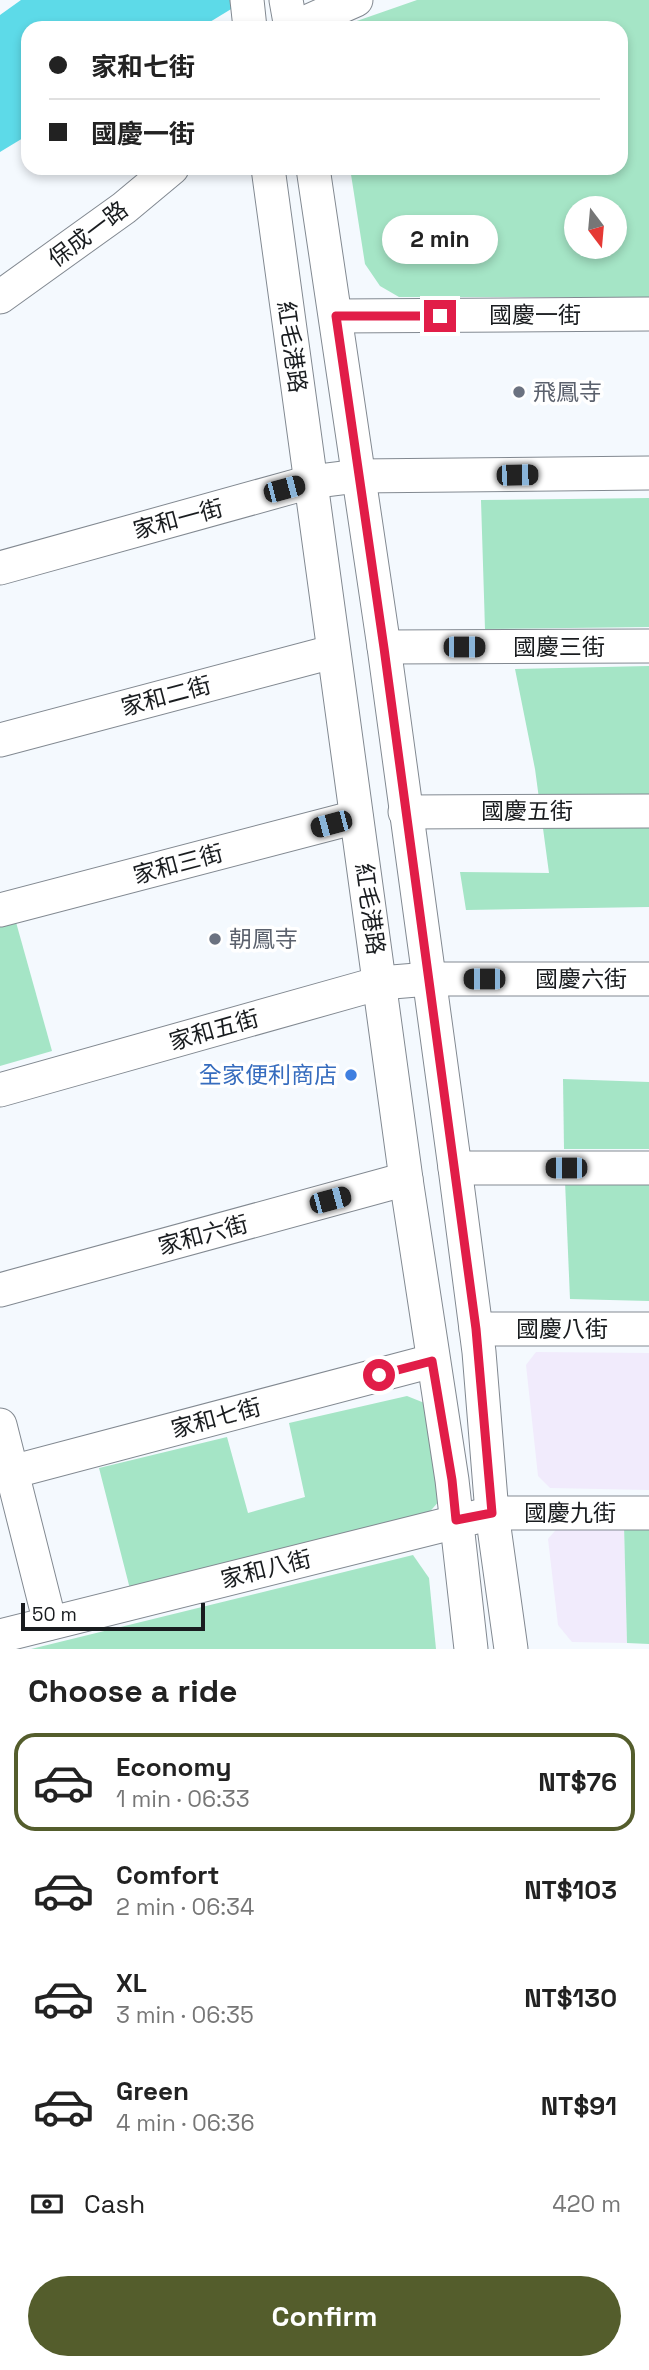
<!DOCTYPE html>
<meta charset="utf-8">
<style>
:root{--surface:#fff;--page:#f2f2f2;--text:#222;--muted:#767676;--line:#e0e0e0;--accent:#545d2c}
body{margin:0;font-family:"Space Grotesk","Noto Sans TC",sans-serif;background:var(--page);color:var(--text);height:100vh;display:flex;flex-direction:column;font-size:26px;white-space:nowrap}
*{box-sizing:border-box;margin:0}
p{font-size:23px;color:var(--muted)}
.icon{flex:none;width:38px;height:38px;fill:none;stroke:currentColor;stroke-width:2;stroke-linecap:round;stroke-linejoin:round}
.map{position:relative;height:1649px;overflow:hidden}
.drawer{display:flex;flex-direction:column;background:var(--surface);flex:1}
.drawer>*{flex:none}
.banner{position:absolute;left:21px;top:21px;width:607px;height:154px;border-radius:21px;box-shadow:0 4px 10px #0003;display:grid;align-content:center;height:154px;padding:0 28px;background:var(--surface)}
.needle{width:46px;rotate:164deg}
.tools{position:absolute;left:564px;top:196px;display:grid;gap:14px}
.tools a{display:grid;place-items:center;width:63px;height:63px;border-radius:50%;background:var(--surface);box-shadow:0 4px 10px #0003;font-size:35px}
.scale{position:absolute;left:21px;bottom:18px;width:184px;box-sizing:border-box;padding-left:7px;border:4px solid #191c1f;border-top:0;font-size:19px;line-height:24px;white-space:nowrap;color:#191c1f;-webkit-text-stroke:5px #fff;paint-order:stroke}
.end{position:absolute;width:32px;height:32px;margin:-16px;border:9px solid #e11d48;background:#fff;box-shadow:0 0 0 4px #fff}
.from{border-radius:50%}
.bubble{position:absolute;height:49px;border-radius:24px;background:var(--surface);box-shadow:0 4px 10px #0003;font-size:23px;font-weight:600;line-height:49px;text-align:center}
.car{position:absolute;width:21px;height:42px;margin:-21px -10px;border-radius:9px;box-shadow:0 0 5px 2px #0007;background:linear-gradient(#222 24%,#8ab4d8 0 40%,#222 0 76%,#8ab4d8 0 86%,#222 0)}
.banner b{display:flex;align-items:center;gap:24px;height:66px;font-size:26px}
.banner b+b{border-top:2px solid var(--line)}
.banner i{width:18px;height:18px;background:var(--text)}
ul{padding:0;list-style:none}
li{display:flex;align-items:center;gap:21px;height:98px;margin:0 14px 10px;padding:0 14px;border:4px solid transparent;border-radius:21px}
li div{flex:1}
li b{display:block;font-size:26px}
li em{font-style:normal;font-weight:600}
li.active{border-color:var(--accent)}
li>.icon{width:63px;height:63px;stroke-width:1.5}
h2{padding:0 28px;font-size:32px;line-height:84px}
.pay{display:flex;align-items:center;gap:18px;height:77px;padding:0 28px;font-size:26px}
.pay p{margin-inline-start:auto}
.primary-button{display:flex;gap:14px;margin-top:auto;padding:14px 28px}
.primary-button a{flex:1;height:80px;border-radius:42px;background:var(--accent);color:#fff;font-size:28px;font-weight:600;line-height:80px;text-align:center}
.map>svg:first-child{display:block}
.industrial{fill:#f1ebfc}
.green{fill:#a5e5c6;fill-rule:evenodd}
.water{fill:#5ddae8}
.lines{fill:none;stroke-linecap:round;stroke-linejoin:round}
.minor-casing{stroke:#828991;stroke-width:35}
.minor{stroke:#fff;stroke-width:33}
.route{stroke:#e11d48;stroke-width:9}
.worship-dot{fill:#6b7280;stroke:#fff;stroke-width:2.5}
.shop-dot{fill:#3f7fe0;stroke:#fff;stroke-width:2.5}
.labels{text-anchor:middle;stroke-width:7;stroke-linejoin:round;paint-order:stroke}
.street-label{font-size:23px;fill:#191c1f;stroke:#fff}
.worship-label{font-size:23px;fill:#5b616d;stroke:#fff;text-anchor:start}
.shop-label{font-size:23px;fill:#366cbe;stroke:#fff;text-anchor:end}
</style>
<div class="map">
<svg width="649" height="1649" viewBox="0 0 649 1649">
<rect width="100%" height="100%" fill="#f4f9fe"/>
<g class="industrial">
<polygon points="536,1352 649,1353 649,1490 550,1488 538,1476 526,1365"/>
<polygon points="560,1525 624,1525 627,1643 572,1642 558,1625 548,1539"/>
</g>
<g class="green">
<path d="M 417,0 L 649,0 L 649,297 L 399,297 L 380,286 L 365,264 L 350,168 L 621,168 L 621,28 L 347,28 L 351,23 ZM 576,208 L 614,208 L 614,247 L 576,247 Z"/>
<polygon points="649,498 649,627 485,629 481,500"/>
<polygon points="649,666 649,907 466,910 460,872 549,873 535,769 515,669"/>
<polygon points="14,915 52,1051 0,1066 0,919"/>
<polygon points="563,1079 649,1082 649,1149 564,1149"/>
<polygon points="649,1180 649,1301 570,1299 565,1181"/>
<polygon points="407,1396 427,1404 441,1499 425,1517 130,1589 99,1468 227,1437 248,1513 305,1497 289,1423"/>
<polygon points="624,1525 649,1526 649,1644 627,1643"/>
<polygon points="413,1555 429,1578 436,1649 31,1649"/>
</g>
<polygon class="water" points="21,0 246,0 200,28 28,28 28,135 0,152 0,15"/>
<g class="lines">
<defs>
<g id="minor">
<polyline points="247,0 250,28"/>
<polyline points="286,0 291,28"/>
<polyline points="293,28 356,0"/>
<polyline points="268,168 406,1179 452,1480 471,1649"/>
<polyline points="313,168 384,647 455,1168 479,1352 492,1513 511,1649"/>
<polyline points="0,297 124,208 172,168"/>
<polyline points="336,316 649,314"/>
<polyline points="0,568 310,482 358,476 649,473"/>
<polyline points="384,647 649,646"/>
<polyline points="0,740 332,652"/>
<polyline points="405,812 649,811"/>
<polyline points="0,910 356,817"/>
<polyline points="0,1090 380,983 429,979 649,979"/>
<polyline points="455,1168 649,1168"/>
<polyline points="0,1290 406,1179"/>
<polyline points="476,1329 649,1329"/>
<polyline points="0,1425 50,1623"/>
<polyline points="0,1475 432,1361"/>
<polyline points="0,1636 492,1513 649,1513"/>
</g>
</defs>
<use href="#minor" class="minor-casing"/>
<use href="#minor" class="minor"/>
</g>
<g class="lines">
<polyline class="route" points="379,1375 432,1361 452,1480 456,1520 492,1513 476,1329 384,648 336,316 440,316"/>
</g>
<g class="worship-dot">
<circle cx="519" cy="392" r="7"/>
<circle cx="215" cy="939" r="7"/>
</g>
<circle class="shop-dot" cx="351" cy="1075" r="7"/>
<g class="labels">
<g class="street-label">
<text transform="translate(88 234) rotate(-37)" y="8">保成一路</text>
<text x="535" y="323">國慶一街</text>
<text transform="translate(292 347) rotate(82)" y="8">紅毛港路</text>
<text transform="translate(178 519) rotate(-15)" y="8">家和一街</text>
<text x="559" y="655">國慶三街</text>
<text transform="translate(166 696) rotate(-15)" y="8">家和二街</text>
<text x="527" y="819">國慶五街</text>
<text transform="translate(178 864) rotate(-15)" y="8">家和三街</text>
<text transform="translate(370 909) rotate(82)" y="8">紅毛港路</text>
<text x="581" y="987">國慶六街</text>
<text transform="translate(214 1030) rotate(-16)" y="8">家和五街</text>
<text transform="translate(203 1235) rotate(-15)" y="8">家和六街</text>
<text x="562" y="1337">國慶八街</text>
<text transform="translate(216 1418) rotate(-15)" y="8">家和七街</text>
<text x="570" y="1521">國慶九街</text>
<text transform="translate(266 1569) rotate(-14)" y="8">家和八街</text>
</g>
<g class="worship-label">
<text x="533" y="400">飛鳳寺</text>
<text x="229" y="947">朝鳳寺</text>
</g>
<g class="shop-label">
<text x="337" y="1083">全家便利商店</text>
</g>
</g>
</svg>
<div class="tools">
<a><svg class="needle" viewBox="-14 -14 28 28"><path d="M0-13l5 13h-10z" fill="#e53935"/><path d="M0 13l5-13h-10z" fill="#767676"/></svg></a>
</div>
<div class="scale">50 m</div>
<i class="end from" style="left:379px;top:1375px"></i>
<i class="end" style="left:440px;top:316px"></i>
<div class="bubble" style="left:382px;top:215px;width:116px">2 min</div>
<i class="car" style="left:517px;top:475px;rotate:89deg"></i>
<i class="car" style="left:284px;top:489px;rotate:75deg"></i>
<i class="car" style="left:464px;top:647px;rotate:90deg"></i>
<i class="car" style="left:331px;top:824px;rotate:255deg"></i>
<i class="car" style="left:484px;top:979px;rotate:270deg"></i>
<i class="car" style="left:566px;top:1168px;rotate:270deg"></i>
<i class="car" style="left:330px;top:1200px;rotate:75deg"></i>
<div class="banner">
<b><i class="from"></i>家和七街</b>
<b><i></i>國慶一街</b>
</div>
</div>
<section class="drawer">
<h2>Choose a ride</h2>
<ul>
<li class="active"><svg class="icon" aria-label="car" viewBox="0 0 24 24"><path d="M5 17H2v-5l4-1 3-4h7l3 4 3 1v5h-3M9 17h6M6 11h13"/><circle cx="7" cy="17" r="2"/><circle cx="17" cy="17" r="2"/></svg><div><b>Economy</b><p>1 min · 06:33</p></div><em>NT$76</em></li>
<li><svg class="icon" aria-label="car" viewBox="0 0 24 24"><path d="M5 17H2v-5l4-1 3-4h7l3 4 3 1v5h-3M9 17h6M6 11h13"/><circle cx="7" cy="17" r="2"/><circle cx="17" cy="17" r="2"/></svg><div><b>Comfort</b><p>2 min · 06:34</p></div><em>NT$103</em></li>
<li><svg class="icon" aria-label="car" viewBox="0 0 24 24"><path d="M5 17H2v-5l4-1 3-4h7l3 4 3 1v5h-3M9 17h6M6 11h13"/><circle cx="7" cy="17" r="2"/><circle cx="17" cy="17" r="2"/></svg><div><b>XL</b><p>3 min · 06:35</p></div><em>NT$130</em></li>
<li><svg class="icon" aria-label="car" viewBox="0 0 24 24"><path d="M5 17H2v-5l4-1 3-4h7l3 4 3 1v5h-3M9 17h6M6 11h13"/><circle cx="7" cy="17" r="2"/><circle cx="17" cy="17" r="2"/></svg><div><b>Green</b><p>4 min · 06:36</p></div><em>NT$91</em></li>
</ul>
<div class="pay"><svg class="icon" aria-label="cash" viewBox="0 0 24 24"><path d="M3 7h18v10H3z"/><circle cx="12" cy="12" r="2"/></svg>Cash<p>420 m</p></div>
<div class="primary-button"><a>Confirm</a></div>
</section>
